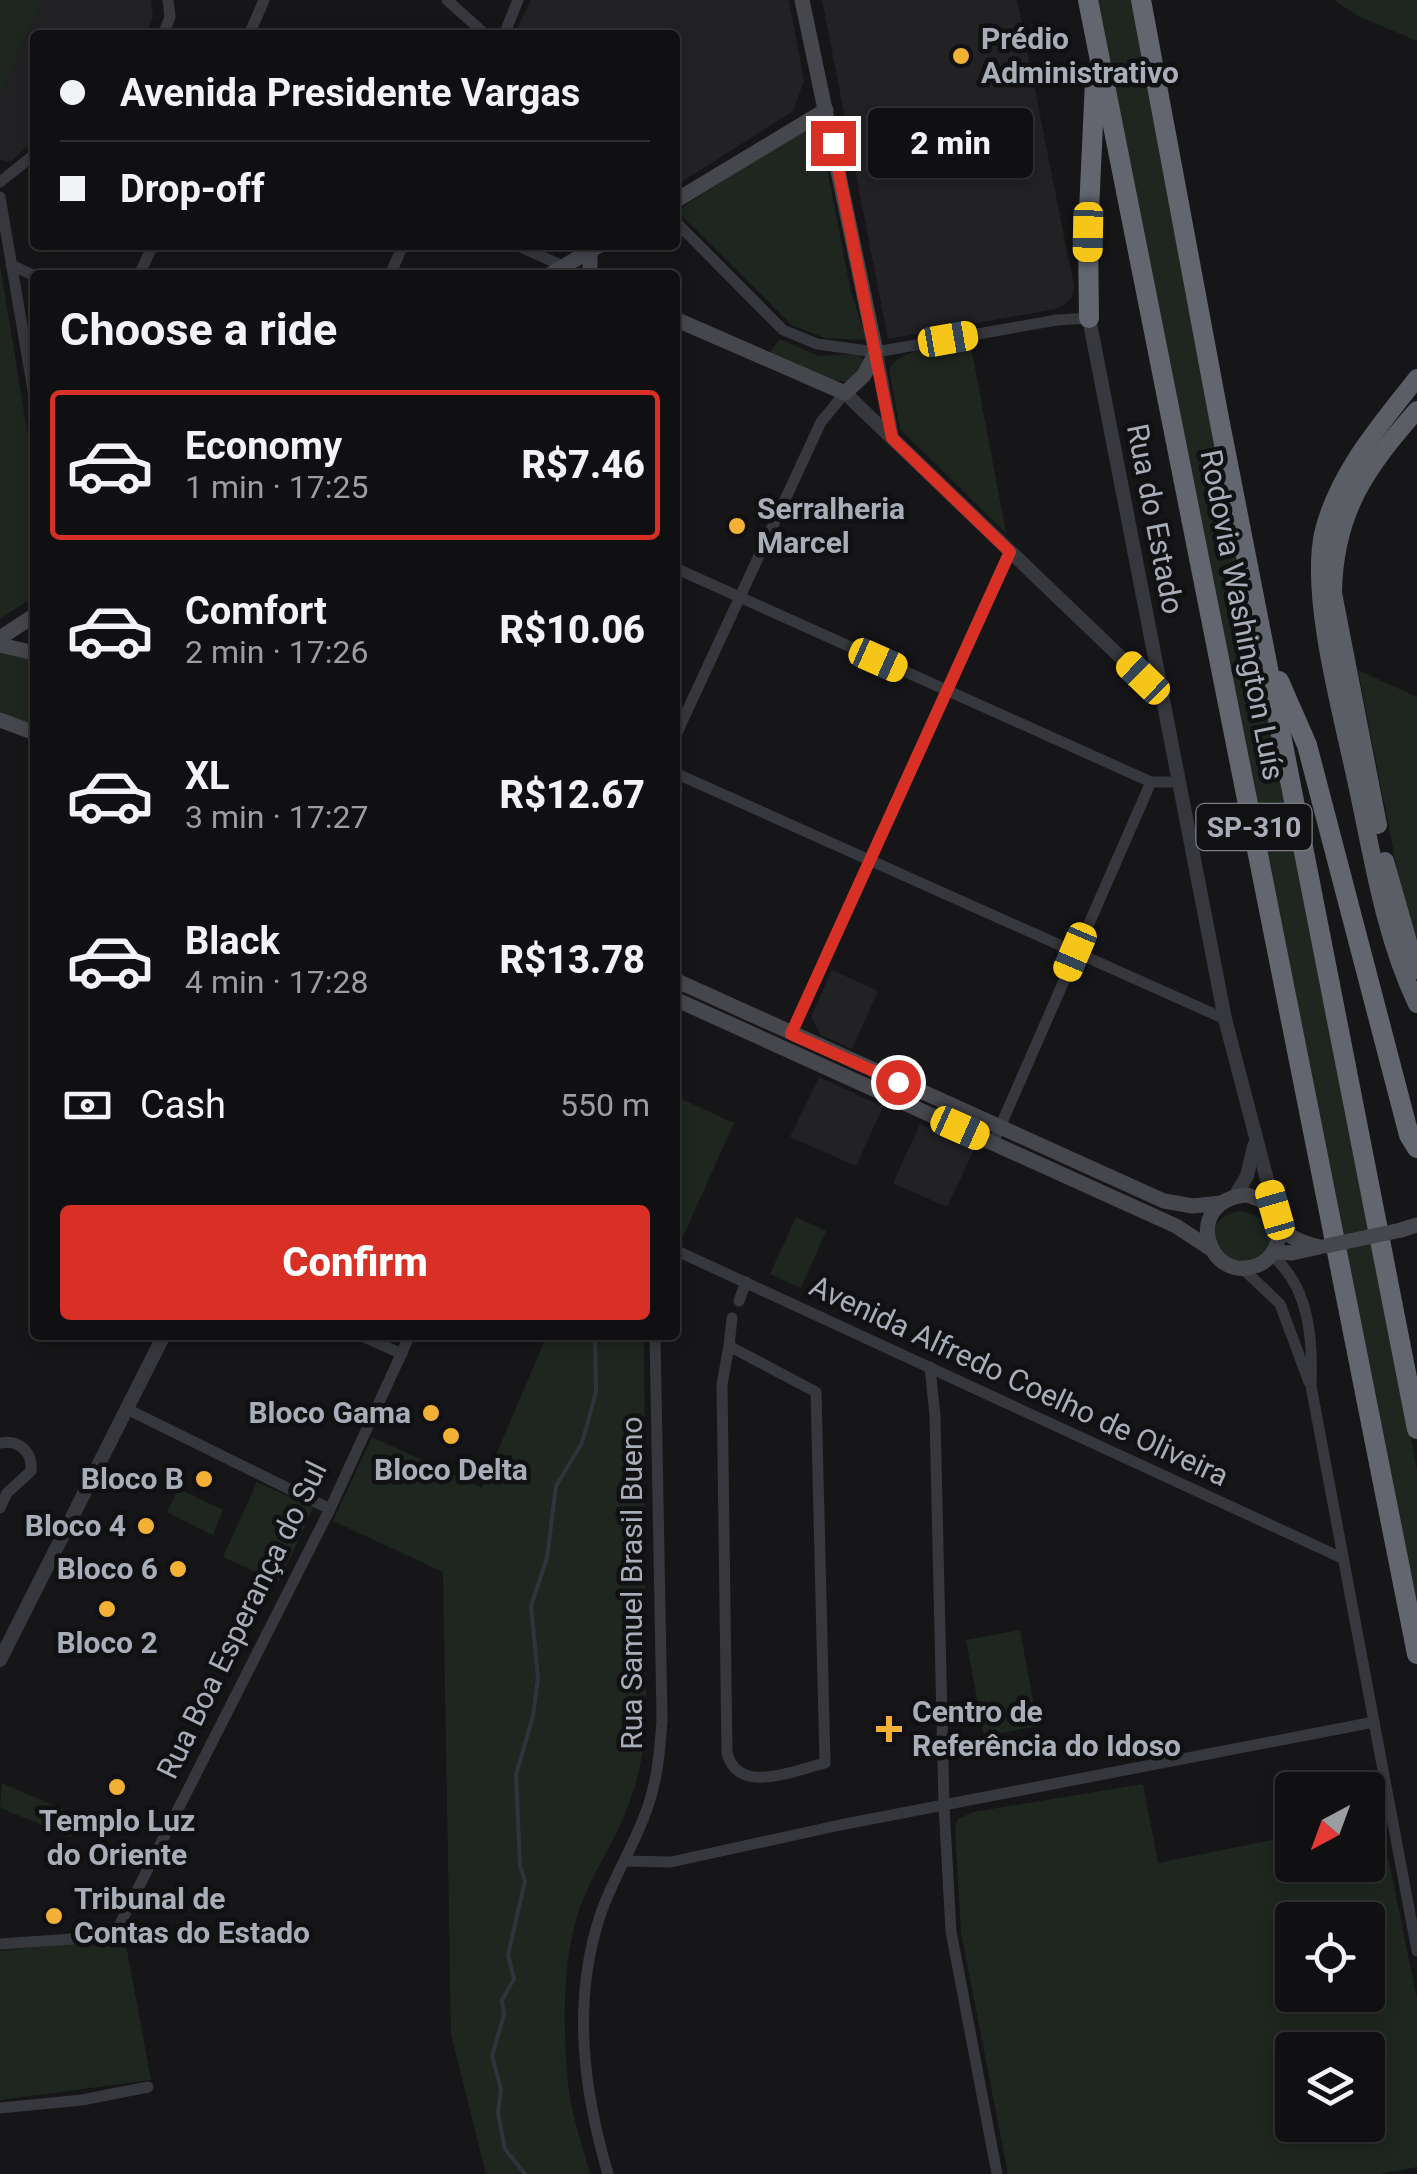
<!DOCTYPE html>
<meta charset="utf-8">
<style>
:root{--surface:#101012;--page:#19191b;--text:#f1f3f6;--muted:#9c9d9f;--line:#303032;--accent:#d93025}
body{margin:0;font-family:Roboto,sans-serif;background:var(--page);color:var(--text);height:100vh;display:flex;flex-direction:column;font-size:38px;white-space:nowrap}
*{box-sizing:border-box;margin:0}
p{font-size:32px;color:var(--muted)}
.icon{flex:none;width:55px;height:55px;fill:none;stroke:currentColor;stroke-width:2;stroke-linecap:round;stroke-linejoin:round}
.map{position:relative;flex:1;overflow:hidden}
.drawer{position:absolute;left:30px;top:270px;width:650px;height:1070px;display:flex;flex-direction:column;background:var(--surface);border-radius:10px;box-shadow:0 5px 15px #0003,0 0 0 2px var(--line)}
.drawer>*{flex:none}
.guide{position:absolute;left:30px;top:30px;width:650px;height:220px;border-radius:10px;box-shadow:0 5px 15px #0003,0 0 0 2px var(--line);display:grid;align-content:center;height:220px;padding:0 30px;background:var(--surface)}
.needle{width:65px;rotate:221deg}
.controls{position:absolute;left:1275px;top:1772px;display:grid;gap:20px}
.controls a{display:grid;place-items:center;width:110px;height:110px;border-radius:10px;background:var(--surface);box-shadow:0 5px 15px #0003,0 0 0 2px var(--line);font-size:50px}
.end{position:absolute;width:45px;height:45px;margin:-22px;border:12px solid #d93025;background:#fff;box-shadow:0 0 0 5px #fff}
.from{border-radius:50%}
.bubble{position:absolute;height:70px;border-radius:10px;background:var(--surface);box-shadow:0 5px 15px #0003,0 0 0 2px var(--line);font-size:32px;font-weight:800;line-height:70px;text-align:center}
.car{position:absolute;width:30px;height:60px;margin:-30px -15px;border-radius:12px;box-shadow:0 0 8px 2px #0007;background:linear-gradient(#f5c518 24%,#345 0 40%,#f5c518 0 76%,#345 0 86%,#f5c518 0)}
.guide b{display:flex;align-items:center;gap:35px;height:95px;font-size:38px}
.guide b+b{border-top:2px solid var(--line)}
.guide i{width:25px;height:25px;background:var(--text)}
ul{padding:0;list-style:none}
li{display:flex;align-items:center;gap:30px;height:150px;margin:0 20px 15px;padding:0 10px;border:5px solid transparent;border-radius:10px}
li div{flex:1}
li b{display:block;font-size:38px}
li em{font-style:normal;font-weight:800}
li.selected{border-color:var(--accent)}
li>.icon{width:90px;height:90px;stroke-width:1.5}
h2{padding:0 30px;font-size:45px;line-height:120px}
.pay{display:flex;align-items:center;gap:25px;height:110px;padding:0 30px;font-size:38px}
.pay p{margin-inline-start:auto}
.cta{display:flex;gap:20px;margin-top:auto;padding:20px 30px}
.cta a{flex:1;height:115px;border-radius:10px;background:var(--accent);color:#fff;font-size:40px;font-weight:800;line-height:115px;text-align:center}
.map>svg:first-child{display:block}
.built{fill:#222225}
.green{fill:#1e261f;fill-rule:evenodd}
.lines{fill:none;stroke-linecap:round;stroke-linejoin:round}
.stream{stroke:#2c353c;stroke-width:4}
.minor{stroke:#37383d;stroke-width:11}
.tertiary{stroke:#37383d;stroke-width:14}
.secondary{stroke:#45474d;stroke-width:15}
.trunk{stroke:#5b5e65;stroke-width:18}
.motorway{stroke:#63666e;stroke-width:20}
.secondary-bridge{stroke:#45474d;stroke-width:15}
.route{stroke:#d93025;stroke-width:12}
.poi-dot{fill:#f2b134;stroke:#111113;stroke-width:4}
.labels{text-anchor:middle;stroke-width:9;stroke-linejoin:round;paint-order:stroke}
.shield{fill:#111113;stroke:#7b7e86;stroke-width:2.5}
.shield-label{font-size:28px;font-weight:bold;fill:#a8adb8}
.poi-label{font-size:30px;font-weight:bold;fill:#a8adb8;stroke:#111113;text-anchor:start}
.street-label{font-size:30px;fill:#a8adb8;stroke:#111113}
</style>
<div class="map">
<svg width="1417" height="2174" viewBox="0 0 1417 2174">
<rect width="100%" height="100%" fill="#161618"/>
<g class="built">
<polygon points="43,0 151,0 153,17 145,35 35,35 35,140 10,162 0,160 0,96"/>
<polygon points="531,0 789,0 804,81 793,111 675,186 675,35 514,35"/>
<polygon points="822,0 1017,0 1074,286 1072,297 1064,305 1055,309 888,339"/>
<polygon points="832,970 878,991 852,1049 821,1035 811,1017"/>
<polygon points="819,1077 883,1107 856,1166 790,1137"/>
<polygon points="920,1124 975,1148 947,1207 893,1183"/>
</g>
<g class="green">
<polygon points="0,0 43,0 0,96"/>
<polygon points="1096,0 1133,0 1417,1470 1417,1615"/>
<polygon points="1334,0 1417,0 1417,41 1358,16"/>
<polygon points="808,127 820,132 851,292 867,340 825,338 792,325 683,217 681,209 688,203"/>
<polygon points="0,265 35,479 35,596 0,619"/>
<polygon points="780,339 818,356 856,354 863,359 865,366 847,381 833,381 769,353"/>
<path d="M 970,341 L 1006,533 L 900,429 L 889,370 C 900,347 946,346 970,341 Z"/>
<polygon points="0,651 35,659 35,726 0,713"/>
<polygon points="1358,670 1417,697 1417,947 1403,899"/>
<polygon points="675,1096 734,1123 680,1243 675,1240"/>
<path d="M 1240,1211 C 1257,1213 1267,1222 1274,1238 L 1263,1260 L 1231,1262 L 1214,1247 C 1214,1224 1216,1216 1240,1211 Z"/>
<polygon points="796,1217 826,1231 801,1288 770,1274"/>
<path d="M 547,1335 L 644,1335 L 646,1731 C 642,1757 638,1782 628,1806 C 615,1842 592,1873 579,1910 C 561,1963 563,2037 569,2092 C 573,2119 583,2147 590,2174 L 486,2174 L 451,2035 L 443,1572 L 333,1521 L 372,1437 L 482,1488 Z"/>
<polygon points="257,1482 313,1508 279,1582 223,1557"/>
<polygon points="178,1489 223,1510 213,1535 167,1512"/>
<polygon points="1020,1630 1038,1726 984,1736 966,1640"/>
<polygon points="2,1783 82,1818 72,1837 0,1808"/>
<path d="M 1143,1784 L 1158,1863 L 1292,1836 L 1292,1865 L 1368,1865 L 1368,1820 L 1380,1818 L 1417,1999 L 1417,2167 L 1380,2174 L 1008,2174 L 961,1933 L 955,1828 L 958,1819 L 973,1812 ZM 1292,1920 L 1368,1920 L 1368,1995 L 1292,1995 ZM 1292,2050 L 1368,2050 L 1368,2125 L 1292,2125 Z"/>
<polygon points="110,1939 123,1944 127,1950 151,2080 0,2100 0,1951"/>
</g>
<g class="lines">
<polyline class="stream" points="525,2174 505,2149 498,2113 501,2089 492,2056 504,2015 502,2000 514,1979 508,1955 525,1881 520,1866 516,1775 533,1716 538,1678 531,1606 547,1558 556,1486 582,1443 596,1392 595,1335"/>
<g class="minor">
<polyline points="447,0 486,35"/>
<polyline points="163,35 170,17 168,0"/>
<polyline points="249,35 264,0"/>
<polyline points="504,35 518,0"/>
<polyline points="0,182 35,154"/>
<polyline points="0,197 35,402"/>
<polyline points="675,221 783,330 817,344 876,352 1057,320 1089,318"/>
<polyline points="516,245 563,266"/>
<polyline points="11,265 35,276"/>
<polyline points="139,275 153,245"/>
<polyline points="390,275 403,245"/>
<polyline points="675,568 1151,782 1177,782"/>
<polyline points="675,737 821,422 845,393"/>
<polyline points="675,773 1225,1019"/>
<polyline points="791,1033 1009,552"/>
<polyline points="993,1143 1151,782"/>
<polyline points="675,1250 1342,1558"/>
<path d="M 1271,1255 C 1310,1286 1313,1341 1311,1386 L 1417,1951"/>
<polyline points="1242,1268 1280,1304 1309,1382"/>
<polyline points="739,1301 746,1282"/>
<polyline points="360,1335 402,1354"/>
<path d="M 729,1346 L 816,1392 L 825,1763 C 795,1770 738,1796 727,1753 L 722,1384 Z"/>
<polyline points="729,1346 732,1318"/>
<polyline points="930,1367 935,1416 944,1806 951,1931 997,2174"/>
<polyline points="129,1410 330,1509"/>
<path d="M 0,1443 C 19,1439 33,1452 31,1471 L 7,1493 L 0,1508"/>
<polyline points="625,1861 671,1862 840,1825 1374,1722"/>
<polyline points="0,1944 85,1938 118,1928 330,1509 410,1335"/>
<polyline points="0,2108 82,2100 148,2087"/>
<path d="M 608,2174 C 583,2089 572,2001 600,1916 C 611,1882 631,1851 644,1817 C 657,1785 660,1752 662,1719 L 655,1335"/>
</g>
<g class="tertiary">
<polyline points="1089,318 1225,1019 1276,1214"/>
<polyline points="876,352 892,437"/>
<polyline points="845,393 1161,696"/>
<polyline points="1235,1196 1247,1176 1254,1146"/>
<polyline points="0,1660 164,1335"/>
</g>
<g class="secondary">
<polyline points="675,201 826,110"/>
<polyline points="549,275 600,245"/>
<polyline points="590,275 590,251"/>
<polyline points="675,319 845,393 864,375 876,352 802,0"/>
<polyline points="0,638 35,615"/>
<polyline points="0,645 35,653"/>
<polyline points="0,720 35,733"/>
<polyline points="675,980 1164,1201 1193,1206 1221,1203"/>
<polyline points="675,999 1176,1226 1211,1249"/>
<path d="M 1280,1227 C 1279,1244 1274,1258 1258,1265 C 1207,1286 1181,1200 1247,1195 C 1277,1204 1267,1212 1281,1228 C 1290,1239 1307,1244 1319,1247"/>
<polyline points="1401,1230 1417,1225"/>
<polyline points="1274,1252 1292,1253 1319,1247"/>
</g>
<g class="trunk">
<path d="M 1417,378 C 1380,425 1337,474 1323,534 C 1310,597 1341,710 1355,775 C 1372,851 1383,933 1417,1004"/>
<path d="M 1378,825 L 1333,593 C 1334,513 1366,468 1417,410"/>
<polyline points="1385,861 1416,970"/>
</g>
<g class="motorway">
<polyline points="1088,0 1417,1654"/>
<polyline points="1141,0 1218,413 1417,1429"/>
<polyline points="1089,318 1088,232 1095,81"/>
<polyline points="1279,681 1307,745 1409,1135 1417,1148"/>
</g>
<polyline class="secondary-bridge" points="1326,1246 1401,1230"/>
</g>
<g class="lines">
<polyline class="route" points="833,143 892,438 1010,552 791,1034 898,1082"/>
</g>
<g class="poi-dot">
<circle cx="961" cy="56" r="10"/>
<circle cx="737" cy="526" r="10"/>
<circle cx="431" cy="1413" r="10"/>
<circle cx="451" cy="1436" r="10"/>
<circle cx="204" cy="1479" r="10"/>
<circle cx="146" cy="1526" r="10"/>
<circle cx="178" cy="1569" r="10"/>
<circle cx="107" cy="1609" r="10"/>
<path d="M884 1714h10v10h10v10h-10v10h-10v-10h-10v-10h10z"/>
<circle cx="117" cy="1787" r="10"/>
<circle cx="54" cy="1916" r="10"/>
</g>
<g class="labels">
<rect class="shield" x="1196.5" y="804" width="115" height="46" rx="8"/>
<g class="shield-label">
<text x="1254" y="837">SP-310</text>
</g>
<g class="poi-label">
<text x="981" y="49">Prédio<tspan x="981" dy="34">Administrativo</tspan></text>
<text x="757" y="519">Serralheria<tspan x="757" dy="34">Marcel</tspan></text>
<text x="411" y="1423" text-anchor="end">Bloco Gama</text>
<text x="451" y="1480" text-anchor="middle">Bloco Delta</text>
<text x="184" y="1489" text-anchor="end">Bloco B</text>
<text x="126" y="1536" text-anchor="end">Bloco 4</text>
<text x="158" y="1579" text-anchor="end">Bloco 6</text>
<text x="107" y="1653" text-anchor="middle">Bloco 2</text>
<text x="912" y="1722">Centro de<tspan x="912" dy="34">Referência do Idoso</tspan></text>
<text x="117" y="1831" text-anchor="middle">Templo Luz<tspan x="117" dy="34">do Oriente</tspan></text>
<text x="74" y="1909">Tribunal de<tspan x="74" dy="34">Contas do Estado</tspan></text>
</g>
<g class="street-label">
<text transform="translate(1155 519) rotate(79)" y="10">Rua do Estado</text>
<text transform="translate(1242 615) rotate(79)" y="10">Rodovia Washington Luís</text>
<text transform="translate(1019 1381) rotate(25)" y="10">Avenida Alfredo Coelho de Oliveira</text>
<text transform="translate(632 1583) rotate(-90)" y="10">Rua Samuel Brasil Bueno</text>
<text transform="translate(242 1620) rotate(-64)" y="10">Rua Boa Esperança do Sul</text>
</g>
</g>
</svg>
<div class="controls">
<a><svg class="needle" viewBox="-14 -14 28 28"><path d="M0-13l5 13h-10z" fill="#e53935"/><path d="M0 13l5-13h-10z" fill="#9c9d9f"/></svg></a>
<a><svg class="icon" aria-label="locate" viewBox="0 0 24 24"><circle cx="12" cy="12" r="6"/><path d="M12 2v4M12 18v4M2 12h4M18 12h4"/></svg></a>
<a><svg class="icon" aria-label="layers" viewBox="0 0 24 24"><path d="M12 4l9 5-9 5-9-5zM3 14l9 5 9-5"/></svg></a>
</div>
<i class="end from" style="left:898px;top:1082px"></i>
<i class="end" style="left:833px;top:143px"></i>
<div class="bubble" style="left:868px;top:108px;width:165px">2 min</div>
<i class="car" style="left:1088px;top:232px;rotate:181deg"></i>
<i class="car" style="left:948px;top:339px;rotate:80deg"></i>
<i class="car" style="left:878px;top:660px;rotate:114deg"></i>
<i class="car" style="left:1143px;top:678px;rotate:314deg"></i>
<i class="car" style="left:1075px;top:952px;rotate:203deg"></i>
<i class="car" style="left:960px;top:1128px;rotate:114deg"></i>
<i class="car" style="left:1275px;top:1210px;rotate:344deg"></i>
<div class="guide">
<b><i class="from"></i>Avenida Presidente Vargas</b>
<b><i></i>Drop-off</b>
</div>
<section class="drawer">
<h2>Choose a ride</h2>
<ul>
<li class="selected"><svg class="icon" aria-label="car" viewBox="0 0 24 24"><path d="M5 17H2v-5l4-1 3-4h7l3 4 3 1v5h-3M9 17h6M6 11h13"/><circle cx="7" cy="17" r="2"/><circle cx="17" cy="17" r="2"/></svg><div><b>Economy</b><p>1 min · 17:25</p></div><em>R$7.46</em></li>
<li><svg class="icon" aria-label="car" viewBox="0 0 24 24"><path d="M5 17H2v-5l4-1 3-4h7l3 4 3 1v5h-3M9 17h6M6 11h13"/><circle cx="7" cy="17" r="2"/><circle cx="17" cy="17" r="2"/></svg><div><b>Comfort</b><p>2 min · 17:26</p></div><em>R$10.06</em></li>
<li><svg class="icon" aria-label="car" viewBox="0 0 24 24"><path d="M5 17H2v-5l4-1 3-4h7l3 4 3 1v5h-3M9 17h6M6 11h13"/><circle cx="7" cy="17" r="2"/><circle cx="17" cy="17" r="2"/></svg><div><b>XL</b><p>3 min · 17:27</p></div><em>R$12.67</em></li>
<li><svg class="icon" aria-label="car" viewBox="0 0 24 24"><path d="M5 17H2v-5l4-1 3-4h7l3 4 3 1v5h-3M9 17h6M6 11h13"/><circle cx="7" cy="17" r="2"/><circle cx="17" cy="17" r="2"/></svg><div><b>Black</b><p>4 min · 17:28</p></div><em>R$13.78</em></li>
</ul>
<div class="pay"><svg class="icon" aria-label="cash" viewBox="0 0 24 24"><path d="M3 7h18v10H3z"/><circle cx="12" cy="12" r="2"/></svg>Cash<p>550 m</p></div>
<div class="cta"><a>Confirm</a></div>
</section>
</div>
